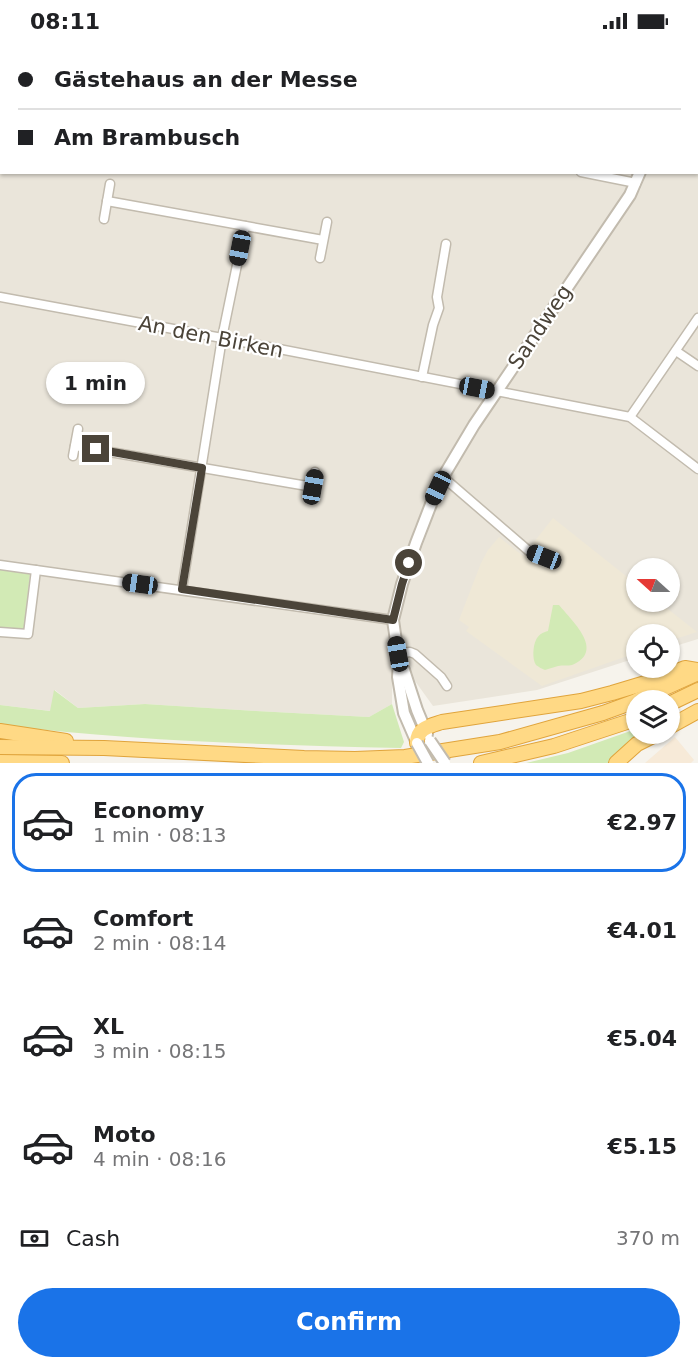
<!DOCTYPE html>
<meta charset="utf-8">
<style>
:root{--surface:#fff;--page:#f2f2f2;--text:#202124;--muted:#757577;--line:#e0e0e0;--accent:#1a73e8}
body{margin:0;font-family:"DejaVu Sans",sans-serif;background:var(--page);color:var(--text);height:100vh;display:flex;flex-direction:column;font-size:22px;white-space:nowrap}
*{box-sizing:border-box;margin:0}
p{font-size:20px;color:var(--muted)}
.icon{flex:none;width:33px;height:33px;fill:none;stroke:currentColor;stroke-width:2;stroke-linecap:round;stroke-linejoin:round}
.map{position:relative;height:721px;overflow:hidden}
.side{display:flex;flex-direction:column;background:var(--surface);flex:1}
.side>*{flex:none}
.banner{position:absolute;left:0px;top:0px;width:699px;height:132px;box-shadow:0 2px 4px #0004;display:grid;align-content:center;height:132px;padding:0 18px;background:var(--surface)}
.needle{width:39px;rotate:291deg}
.fabs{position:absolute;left:626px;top:516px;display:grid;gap:12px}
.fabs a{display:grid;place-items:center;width:54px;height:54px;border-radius:50%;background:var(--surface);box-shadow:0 2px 4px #0004;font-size:30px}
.end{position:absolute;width:27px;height:27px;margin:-14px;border:8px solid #4b4439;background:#fff;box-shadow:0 0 0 3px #fff}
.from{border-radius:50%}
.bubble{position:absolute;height:42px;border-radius:21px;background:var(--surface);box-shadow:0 2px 4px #0004;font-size:20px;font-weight:800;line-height:42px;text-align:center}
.car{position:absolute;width:18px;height:36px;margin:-18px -9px;border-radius:8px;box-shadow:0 0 4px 2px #0007;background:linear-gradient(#222 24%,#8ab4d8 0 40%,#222 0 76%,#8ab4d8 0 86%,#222 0)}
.banner b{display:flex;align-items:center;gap:21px;height:57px;font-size:22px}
.banner b+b{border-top:2px solid var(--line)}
.banner i{width:15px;height:15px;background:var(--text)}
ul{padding:10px 0 0;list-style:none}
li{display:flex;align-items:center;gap:18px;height:99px;margin:0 12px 9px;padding:0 6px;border:3px solid transparent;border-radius:24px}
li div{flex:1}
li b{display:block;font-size:22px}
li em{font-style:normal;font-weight:800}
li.active{border-color:var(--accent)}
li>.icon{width:54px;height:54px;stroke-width:1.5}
.pay{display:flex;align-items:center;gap:15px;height:66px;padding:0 18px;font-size:22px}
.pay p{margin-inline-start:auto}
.button{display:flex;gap:12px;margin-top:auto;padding:12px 18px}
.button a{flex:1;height:69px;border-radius:36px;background:var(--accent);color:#fff;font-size:24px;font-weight:800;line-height:69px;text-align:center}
.status{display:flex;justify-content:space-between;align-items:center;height:42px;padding:0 30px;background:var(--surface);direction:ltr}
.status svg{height:16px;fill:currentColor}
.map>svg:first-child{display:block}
.residential{fill:#eae5da;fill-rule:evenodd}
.commercial{fill:#f7ead8}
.education{fill:#efe8d6}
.green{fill:#d2eab5}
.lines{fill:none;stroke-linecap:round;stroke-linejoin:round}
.minor-casing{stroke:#c2bbae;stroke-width:11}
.tertiary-casing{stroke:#c2bbae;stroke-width:14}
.trunk-casing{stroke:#e0a43c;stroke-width:16}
.minor{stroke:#fff;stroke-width:8}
.tertiary{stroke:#fff;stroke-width:10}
.trunk{stroke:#ffd985;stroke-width:14}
.tertiary-bridge-casing{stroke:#c2bbae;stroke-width:14;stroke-linecap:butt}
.tertiary-bridge{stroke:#fff;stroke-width:10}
.route{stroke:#4b4439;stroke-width:8}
.labels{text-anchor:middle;stroke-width:4.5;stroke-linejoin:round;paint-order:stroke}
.street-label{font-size:21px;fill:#4b4439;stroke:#fff}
</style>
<div class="status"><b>08:11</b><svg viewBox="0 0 49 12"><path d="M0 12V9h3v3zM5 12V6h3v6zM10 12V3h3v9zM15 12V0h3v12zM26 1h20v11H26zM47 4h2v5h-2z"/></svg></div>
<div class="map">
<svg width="698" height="721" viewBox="0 0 698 721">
<rect width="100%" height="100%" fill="#f6f3ec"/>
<g class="residential">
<polygon points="47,0 286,0 295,1 46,2"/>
<polygon points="463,0 698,0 698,42 698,2 471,2"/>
<path d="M 698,54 L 698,597 L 669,606 L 669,592 L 636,592 L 636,616 L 537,648 L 433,664 L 415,639 L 399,591 L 401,565 L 438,460 L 473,393 L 640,148 L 647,131 L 698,130 ZM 636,526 L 669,526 L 669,560 L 636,560 Z"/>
<polygon points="1,58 2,130 634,131 632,144 444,426 415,484 392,561 387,585 392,632 392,662 369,675 256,669 145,662 78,666 55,648 51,669 0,663 0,60"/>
</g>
<polygon class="commercial" points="675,695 694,718 691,721 645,721"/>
<polygon class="education" points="553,476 636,542 636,560 659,560 697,590 669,599 669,592 636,592 636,611 542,644 466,589 469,585 459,578 481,521 488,508 499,495 523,514"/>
<g class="green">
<polygon points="0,526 30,531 24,587 0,585"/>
<path d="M 553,563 L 559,563 C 572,579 606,609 572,623 C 568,624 563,623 558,624 C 554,625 549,627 545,628 C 542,627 539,625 536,623 C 532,617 533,604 536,598 C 538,593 543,590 548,589 Z"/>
<path d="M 54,648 L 78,666 L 145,662 L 256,669 L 369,675 L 392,662 L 404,700 L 401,706 C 267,703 133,699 0,683 L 0,663 L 50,669 Z"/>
<polygon points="636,687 636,692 653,692 614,721 526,721 568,711"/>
</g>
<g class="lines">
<defs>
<g id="minor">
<polyline points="663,2 664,0"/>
<polyline points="0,50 2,48"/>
<polyline points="581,130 636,141"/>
<polyline points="107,159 323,198"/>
<polyline points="104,177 110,142"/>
<polyline points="320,216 327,180"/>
<polyline points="0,255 222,296 630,375 698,427"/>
<polyline points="676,309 698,324"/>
<polyline points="422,335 433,283 439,266 437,255 446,202"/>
<polyline points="630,375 698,276"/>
<polyline points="75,404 313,445"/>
<polyline points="73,414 78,387"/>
<polyline points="443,435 530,510 544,515"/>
<polyline points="311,457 315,430"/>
<polyline points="0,523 393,578"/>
<polyline points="182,547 222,296 245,184"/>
<polyline points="0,590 28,592 36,528"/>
<polyline points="398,612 410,610 415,612 441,635 447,644"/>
</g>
<g id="tertiary">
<polyline points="419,0 428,2"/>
<polyline points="399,620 404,628 417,668 427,692"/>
<polyline points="417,701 404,671 398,635 399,620 393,578 402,542 416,501 433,457 443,435 474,383 630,153 640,130"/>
</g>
<g id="trunk">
<polyline points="638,658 698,631"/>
<polyline points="669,662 698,648"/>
<polyline points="669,685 698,669"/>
<polyline points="0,689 66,699"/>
<path d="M 417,701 C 417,686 430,684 442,680 L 581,659 L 612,651 L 652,639 L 685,626 L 698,628"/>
<polyline points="0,705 104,706 304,716 355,717 405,715 500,700 603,671 636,659"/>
<polyline points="0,720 62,721"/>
<polyline points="481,721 554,704 636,677"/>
<polyline points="616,721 637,702 657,692"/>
</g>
</defs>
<use href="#minor" class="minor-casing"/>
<use href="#tertiary" class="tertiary-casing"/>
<use href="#trunk" class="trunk-casing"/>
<use href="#minor" class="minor"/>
<use href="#tertiary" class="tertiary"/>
<use href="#trunk" class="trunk"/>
<defs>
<g id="tertiary-bridge">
<polyline points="430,699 445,721"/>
<polyline points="417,701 428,721"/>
</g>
</defs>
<use href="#tertiary-bridge" class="tertiary-bridge-casing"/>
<use href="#tertiary-bridge" class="tertiary-bridge"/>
</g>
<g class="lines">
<polyline class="route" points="96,407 202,426 182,547 393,578 402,542 409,521"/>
</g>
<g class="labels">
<g class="street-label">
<text transform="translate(540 285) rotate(-56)" y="7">Sandweg</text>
<text transform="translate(211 295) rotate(11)" y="7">An den Birken</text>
</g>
</g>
</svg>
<div class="fabs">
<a><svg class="needle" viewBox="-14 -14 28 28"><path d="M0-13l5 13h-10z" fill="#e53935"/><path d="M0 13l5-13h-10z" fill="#757577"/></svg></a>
<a><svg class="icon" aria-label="locate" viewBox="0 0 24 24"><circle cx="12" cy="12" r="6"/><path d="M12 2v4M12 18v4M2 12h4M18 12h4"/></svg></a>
<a><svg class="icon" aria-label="layers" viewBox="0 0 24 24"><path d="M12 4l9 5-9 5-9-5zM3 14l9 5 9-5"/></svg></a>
</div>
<i class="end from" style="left:409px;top:521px"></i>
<i class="end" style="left:96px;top:407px"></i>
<div class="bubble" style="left:46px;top:320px;width:99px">1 min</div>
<i class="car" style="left:240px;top:206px;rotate:191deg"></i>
<i class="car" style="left:477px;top:346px;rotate:101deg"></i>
<i class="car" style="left:313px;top:445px;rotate:10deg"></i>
<i class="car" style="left:438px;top:446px;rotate:205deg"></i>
<i class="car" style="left:544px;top:515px;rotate:291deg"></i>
<i class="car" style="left:140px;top:542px;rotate:278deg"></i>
<i class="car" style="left:398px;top:612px;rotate:350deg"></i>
<div class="banner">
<b><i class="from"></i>Gästehaus an der Messe</b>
<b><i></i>Am Brambusch</b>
</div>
</div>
<section class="side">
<ul>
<li class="active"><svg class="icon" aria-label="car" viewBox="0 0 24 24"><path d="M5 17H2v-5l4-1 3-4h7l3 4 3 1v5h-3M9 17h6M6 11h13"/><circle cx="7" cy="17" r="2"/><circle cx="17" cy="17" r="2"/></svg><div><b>Economy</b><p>1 min · 08:13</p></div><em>€2.97</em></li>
<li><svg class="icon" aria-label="car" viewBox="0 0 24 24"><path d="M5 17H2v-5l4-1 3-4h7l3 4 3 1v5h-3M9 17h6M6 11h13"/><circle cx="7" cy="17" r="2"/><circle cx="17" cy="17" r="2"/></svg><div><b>Comfort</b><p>2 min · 08:14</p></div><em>€4.01</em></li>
<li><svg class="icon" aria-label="car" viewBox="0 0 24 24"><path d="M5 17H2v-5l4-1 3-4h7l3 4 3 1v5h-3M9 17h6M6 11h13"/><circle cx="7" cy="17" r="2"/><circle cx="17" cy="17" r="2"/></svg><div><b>XL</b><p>3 min · 08:15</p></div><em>€5.04</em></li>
<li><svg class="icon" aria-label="car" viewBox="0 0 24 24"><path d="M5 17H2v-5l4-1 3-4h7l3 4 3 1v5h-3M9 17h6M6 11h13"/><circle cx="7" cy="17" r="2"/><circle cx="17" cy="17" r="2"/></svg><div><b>Moto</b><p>4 min · 08:16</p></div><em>€5.15</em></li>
</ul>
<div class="pay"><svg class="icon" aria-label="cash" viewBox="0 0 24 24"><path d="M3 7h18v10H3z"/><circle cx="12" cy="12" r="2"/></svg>Cash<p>370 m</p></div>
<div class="button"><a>Confirm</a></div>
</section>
